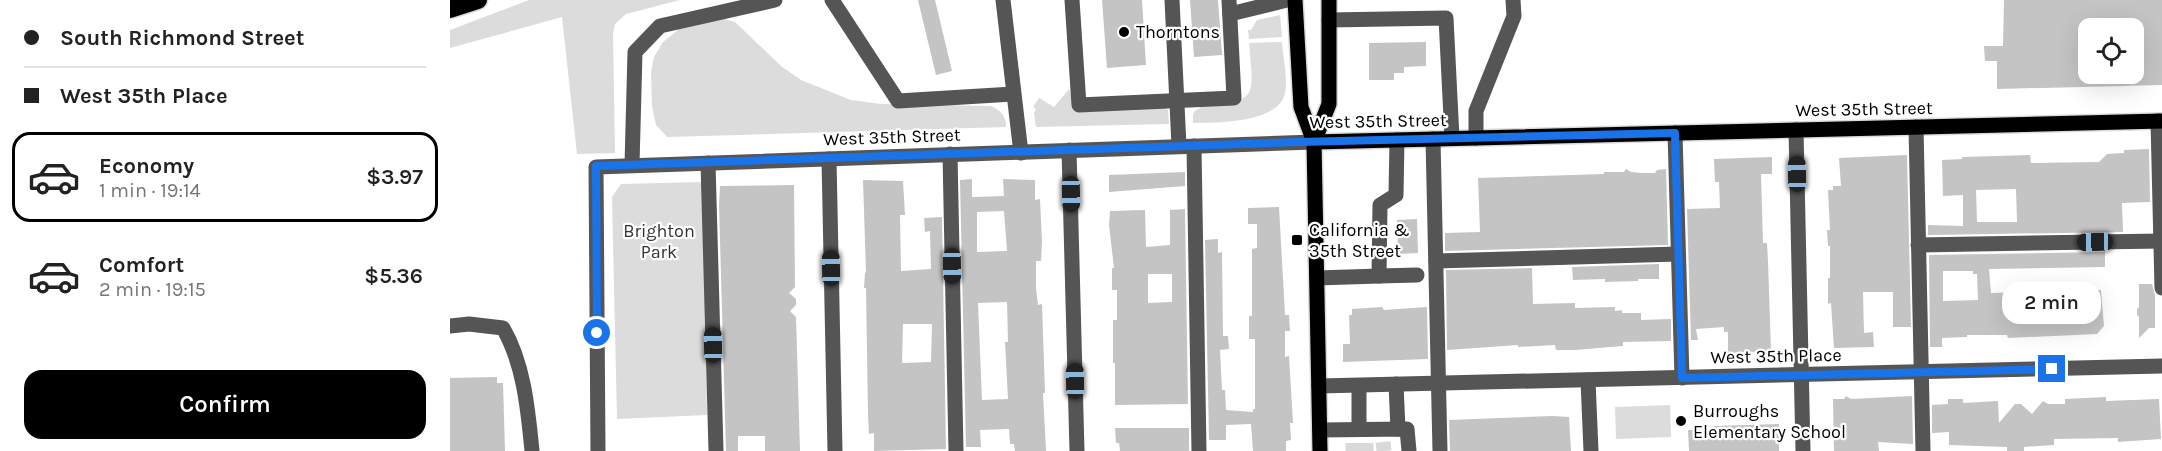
<!DOCTYPE html>
<meta charset="utf-8">
<style>
:root{--surface:#fff;--page:#f2f2f2;--text:#222;--muted:#767676;--line:#e0e0e0;--accent:#000}
body{margin:0;font-family:Karla,sans-serif;background:var(--page);color:var(--text);height:100vh;display:flex;flex-direction:column;font-size:22px;white-space:nowrap}
*{box-sizing:border-box;margin:0}
p{font-size:20px;color:var(--muted)}
.icon{flex:none;width:33px;height:33px;fill:none;stroke:currentColor;stroke-width:2;stroke-linecap:round;stroke-linejoin:round}
.map{position:relative;flex:1;overflow:hidden}
.panel{display:flex;flex-direction:column;background:var(--surface);width:450px}
.panel>*{flex:none}
.guide{display:grid;align-content:center;height:132px;padding:0 24px;background:var(--surface)}
.buttons{position:absolute;left:1628px;top:18px;display:grid;gap:12px}
.buttons a{display:grid;place-items:center;width:66px;height:66px;border-radius:12px;background:var(--surface);box-shadow:0 6px 24px #0002;font-size:30px}
.end{position:absolute;width:27px;height:27px;margin:-14px;border:8px solid #1a73e8;background:#fff;box-shadow:0 0 0 3px #fff}
.from{border-radius:50%}
.bubble{position:absolute;height:42px;border-radius:18px;background:var(--surface);box-shadow:0 6px 24px #0002;font-size:20px;font-weight:600;line-height:42px;text-align:center}
.car{position:absolute;width:18px;height:36px;margin:-18px -9px;border-radius:8px;box-shadow:0 0 4px 2px #0007;background:linear-gradient(#222 24%,#8ab4d8 0 40%,#222 0 76%,#8ab4d8 0 86%,#222 0)}
.guide b{display:flex;align-items:center;gap:21px;height:57px;font-size:22px}
.guide b+b{border-top:2px solid var(--line)}
.guide i{width:15px;height:15px;background:var(--text)}
ul{padding:0;list-style:none}
li{display:flex;align-items:center;gap:18px;height:90px;margin:0 12px 9px;padding:0 12px;border:3px solid transparent;border-radius:18px}
li div{flex:1}
li b{display:block;font-size:22px}
li em{font-style:normal;font-weight:600}
li.on{border-color:var(--accent)}
li>.icon{width:54px;height:54px;stroke-width:1.5}
.action{display:flex;gap:12px;margin-top:auto;padding:12px 24px}
.action a{flex:1;height:69px;border-radius:18px;background:var(--accent);color:#fff;font-size:24px;font-weight:600;line-height:69px;text-align:center}
main{display:flex;flex:1;min-height:0}
.map>svg:first-child{display:block}
.green{fill:#dcdcdc}
.building{fill:#c4c4c4;fill-rule:evenodd}
.lines{fill:none;stroke-linecap:round;stroke-linejoin:round}
.minor-tunnel{stroke:#d9d9d9;stroke-width:15;stroke-dasharray:15 8;stroke-linecap:butt}
.major-casing{stroke:#dbdbdb;stroke-width:18}
.highway-casing{stroke:#dbdbdb;stroke-width:21}
.minor{stroke:#555;stroke-width:15}
.major{stroke:#000;stroke-width:15}
.highway{stroke:#000;stroke-width:18}
.route{stroke:#1a73e8;stroke-width:8}
.poi-dot{fill:#000;stroke:#fff;stroke-width:2}
.labels{text-anchor:middle;stroke-width:4.5;stroke-linejoin:round;paint-order:stroke}
.poi-label{font-size:18px;fill:#000;stroke:#fff;text-anchor:start}
.street-label{font-size:18px;fill:#000;stroke:#fff}
.park-label{font-size:18px;fill:#333;stroke:#fff}
</style>
<main>
<section class="panel">
<div class="guide">
<b><i class="from"></i>South Richmond Street</b>
<b><i></i>West 35th Place</b>
</div>
<ul>
<li class="on"><svg class="icon" aria-label="car" viewBox="0 0 24 24"><path d="M5 17H2v-5l4-1 3-4h7l3 4 3 1v5h-3M9 17h6M6 11h13"/><circle cx="7" cy="17" r="2"/><circle cx="17" cy="17" r="2"/></svg><div><b>Economy</b><p>1 min · 19:14</p></div><em>$3.97</em></li>
<li><svg class="icon" aria-label="car" viewBox="0 0 24 24"><path d="M5 17H2v-5l4-1 3-4h7l3 4 3 1v5h-3M9 17h6M6 11h13"/><circle cx="7" cy="17" r="2"/><circle cx="17" cy="17" r="2"/></svg><div><b>Comfort</b><p>2 min · 19:15</p></div><em>$5.36</em></li>
</ul>
<div class="action"><a>Confirm</a></div>
</section>
<div class="map">
<svg width="1712" height="451" viewBox="0 0 1712 451">
<rect width="100%" height="100%" fill="#fff"/>
<g class="green">
<polygon points="79,0 230,0 176,14 165,24 163,34 165,153 127,154 112,17 0,48 0,30"/>
<polygon points="830,15 832,37 799,39 798,30 801,30 807,20"/>
<path d="M 271,18 L 285,22 L 331,66 L 351,80 L 401,100 L 431,104 L 541,106 C 551,111 556,115 556,127 L 217,137 L 206,125 L 202,106 L 201,72 L 204,57 L 213,42 L 229,29 Z"/>
<path d="M 832,42 C 833,57 838,78 835,93 C 829,123 768,123 743,123 C 743,116 742,111 750,108 L 750,105 C 808,101 804,100 799,43 Z"/>
<polygon points="619,89 624,104 714,106 718,110 719,124 586,127 584,113 586,109 583,107 589,98 604,107"/>
<polygon points="253,182 257,415 167,419 162,197 171,184"/>
<polygon points="1220,405 1221,437 1166,439 1165,407"/>
</g>
<g class="building">
<polygon points="468,0 485,0 502,71 486,75"/>
<polygon points="652,0 692,0 696,65 657,68"/>
<polygon points="740,0 768,0 772,55 744,57"/>
<path d="M 1554,0 L 1712,0 L 1712,85 L 1547,89 L 1547,61 L 1535,61 L 1534,46 L 1553,46 ZM 1638,28 L 1683,28 L 1683,74 L 1638,74 Z"/>
<polygon points="976,42 976,66 954,67 954,73 944,73 944,80 919,80 919,43"/>
<path d="M 1699,149 L 1700,202 L 1672,203 L 1673,232 L 1478,235 L 1478,225 L 1513,226 L 1513,195 L 1493,196 L 1492,160 L 1512,159 L 1512,157 L 1580,155 L 1581,163 L 1649,162 L 1657,154 L 1674,153 L 1674,150 ZM 1566,189 L 1567,222 L 1527,222 L 1526,190 Z"/>
<polygon points="1457,155 1461,327 1443,327 1443,292 1413,292 1414,333 1423,332 1424,347 1384,348 1381,303 1378,304 1378,278 1380,278 1380,246 1378,246 1377,230 1380,230 1378,190 1383,190 1383,186 1391,186 1389,158"/>
<polygon points="1322,157 1322,174 1311,174 1313,243 1317,243 1318,261 1321,351 1278,353 1278,332 1274,332 1274,327 1246,329 1248,340 1241,340 1237,209 1270,208 1269,182 1265,182 1264,159"/>
<polygon points="1176,169 1181,172 1193,173 1205,173 1207,170 1216,169 1218,245 995,251 995,233 1030,232 1028,178 1154,174 1154,172 1174,172"/>
<polygon points="735,172 735,186 659,192 659,175"/>
<path d="M 522,179 L 522,197 L 525,197 L 554,196 L 553,179 L 585,180 L 585,200 L 590,199 L 592,242 L 591,261 L 586,261 L 586,288 L 588,305 L 592,304 L 595,393 L 593,393 L 596,451 L 565,451 L 564,444 L 560,444 L 559,429 L 530,430 L 531,447 L 516,447 L 510,180 ZM 554,211 L 557,251 L 527,252 L 527,212 ZM 557,302 L 558,342 L 555,342 L 558,399 L 532,400 L 528,303 Z"/>
<path d="M 413,180 L 453,181 L 455,215 L 450,215 L 451,271 L 481,269 L 480,231 L 475,232 L 474,218 L 492,217 L 496,449 L 424,451 L 424,433 L 419,434 L 418,414 L 416,288 L 414,288 L 415,273 L 416,272 ZM 453,324 L 482,324 L 481,362 L 452,363 Z"/>
<polygon points="344,185 345,287 339,293 346,299 346,305 340,311 346,317 350,451 315,451 315,436 288,436 288,451 276,451 269,205 270,186"/>
<polygon points="829,207 835,315 839,315 840,331 835,331 835,357 839,356 843,423 840,423 841,440 836,441 836,451 803,451 801,424 776,425 776,440 759,440 755,240 768,239 768,253 772,252 773,336 778,336 779,349 770,350 772,390 775,390 776,410 803,412 803,409 805,409 805,339 799,339 799,316 802,316 802,249 807,248 807,224 798,224 798,208"/>
<path d="M 735,209 L 738,404 L 665,405 L 665,363 L 663,363 L 663,320 L 667,320 L 667,290 L 662,290 L 662,268 L 664,268 L 659,225 L 660,211 L 695,210 L 696,247 L 720,245 L 720,210 ZM 698,274 L 722,274 L 722,302 L 698,303 Z"/>
<polygon points="967,219 968,253 948,254 947,220"/>
<path d="M 1655,252 L 1655,267 L 1539,269 L 1541,293 L 1651,290 L 1654,326 L 1647,334 L 1558,338 L 1557,335 L 1517,335 L 1517,337 L 1492,338 L 1492,347 L 1480,347 L 1479,255 ZM 1493,271 L 1523,271 L 1523,274 L 1527,274 L 1528,300 L 1493,301 Z"/>
<polygon points="1209,264 1209,279 1188,279 1188,281 1155,282 1155,279 1123,280 1122,267"/>
<polygon points="1082,268 1083,304 1125,303 1125,308 1165,307 1165,311 1172,310 1172,313 1191,313 1191,320 1221,319 1221,341 1173,342 1173,346 1125,350 1106,350 1105,345 1068,347 1068,345 997,350 996,270"/>
<polygon points="1689,284 1702,284 1705,295 1705,328 1699,328 1689,338 1689,317 1687,315 1687,309 1689,307"/>
<polygon points="932,307 934,310 977,307 978,359 893,362 893,344 900,344 899,315 902,315 902,309"/>
<polygon points="47,377 47,383 53,383 55,451 0,451 0,378"/>
<polygon points="1396,396 1401,399 1462,396 1463,444 1428,442 1429,451 1384,451 1383,399 1394,399"/>
<polygon points="1656,397 1656,401 1709,399 1711,439 1668,442 1668,438 1604,439 1604,445 1574,447 1574,451 1557,451 1557,447 1499,445 1499,432 1482,433 1482,405 1498,404 1498,399 1513,399 1513,403 1548,401 1549,423 1565,404 1571,404 1582,414 1593,401 1598,404 1615,404 1615,399"/>
<polygon points="1103,416 1119,417 1121,451 1000,451 999,420"/>
<polygon points="1329,424 1329,451 1239,451 1238,430 1264,429 1264,426"/>
<polygon points="665,428 739,428 739,451 670,451 669,443 666,443"/>
</g>
<g class="lines">
<g class="minor-tunnel">
<polyline points="933,442 934,451"/>
<polyline points="903,443 903,451"/>
<polyline points="916,443 916,451"/>
</g>
<defs>
<g id="major">
<polyline points="845,0 851,107 864,142 870,451"/>
<polyline points="864,142 1712,121"/>
<polyline points="864,142 879,104 879,0"/>
</g>
<polyline id="highway" points="0,9 28,0"/>
</defs>
<use href="#major" class="major-casing"/>
<use href="#highway" class="highway-casing"/>
<g class="minor">
<polyline points="382,0 448,101 563,94"/>
<polyline points="553,0 571,153"/>
<polyline points="622,0 629,105 784,98 779,0"/>
<polyline points="722,0 729,146"/>
<polyline points="780,14 837,0"/>
<polyline points="879,20 996,18 1002,138"/>
<polyline points="1708,121 1712,288"/>
<polyline points="1466,127 1473,451"/>
<polyline points="1346,130 1353,451"/>
<polyline points="1225,133 1232,378"/>
<polyline points="1026,138 1026,111 1064,16 1063,0"/>
<polyline points="983,139 990,451"/>
<polyline points="744,146 749,451"/>
<polyline points="619,150 627,451"/>
<polyline points="500,154 506,451"/>
<polyline points="379,159 385,451"/>
<polyline points="258,163 266,451"/>
<polyline points="182,165 185,52 210,26 325,0"/>
<polyline points="1468,245 1711,241"/>
<polyline points="986,261 1228,254"/>
<polyline points="929,276 967,275"/>
<polyline points="867,278 929,276 930,205 946,195 947,140"/>
<path d="M 0,326 L 19,324 L 53,328 C 74,364 78,410 82,451"/>
<polyline points="1138,380 1141,451"/>
<polyline points="946,384 948,429"/>
<polyline points="869,386 1712,366"/>
<polyline points="909,386 909,429"/>
<polyline points="870,430 957,429 959,451"/>
<polyline points="148,451 146,167 864,142"/>
</g>
<use href="#major" class="major"/>
<use href="#highway" class="highway"/>
</g>
<g class="lines">
<polyline class="route" points="147,333 146,166 849,142 1225,133 1232,378 1602,369"/>
</g>
<g class="poi-dot">
<circle cx="674" cy="32" r="6"/>
<rect x="841" y="234" width="12" height="12" rx="3"/>
<circle cx="1231" cy="421" r="6"/>
</g>
<g class="labels">
<g class="poi-label">
<text x="686" y="38">Thorntons</text>
<text x="859" y="236">California &amp;<tspan x="859" dy="21">35th Street</tspan></text>
<text x="1243" y="417">Burroughs<tspan x="1243" dy="21">Elementary School</tspan></text>
</g>
<g class="street-label">
<text transform="translate(1414 109) rotate(-1)" y="6">West 35th Street</text>
<text transform="translate(928 121) rotate(-1)" y="6">West 35th Street</text>
<text transform="translate(442 137) rotate(-2)" y="6">West 35th Street</text>
<text transform="translate(1326 356) rotate(-1)" y="6">West 35th Place</text>
</g>
<g class="park-label">
<text x="209" y="237">Brighton<tspan x="209" dy="21">Park</tspan></text>
</g>
</g>
</svg>
<div class="buttons">
<a><svg class="icon" aria-label="locate" viewBox="0 0 24 24"><circle cx="12" cy="12" r="6"/><path d="M12 2v4M12 18v4M2 12h4M18 12h4"/></svg></a>
</div>
<i class="end from" style="left:147px;top:333px"></i>
<i class="end" style="left:1602px;top:369px"></i>
<div class="bubble" style="left:1552px;top:282px;width:99px">2 min</div>
<i class="car" style="left:1347px;top:174px;rotate:359deg"></i>
<i class="car" style="left:621px;top:194px;rotate:179deg"></i>
<i class="car" style="left:1645px;top:242px;rotate:269deg"></i>
<i class="car" style="left:502px;top:266px;rotate:179deg"></i>
<i class="car" style="left:381px;top:268px;rotate:359deg"></i>
<i class="car" style="left:263px;top:345px;rotate:359deg"></i>
<i class="car" style="left:625px;top:381px;rotate:359deg"></i>
</div>
</main>
